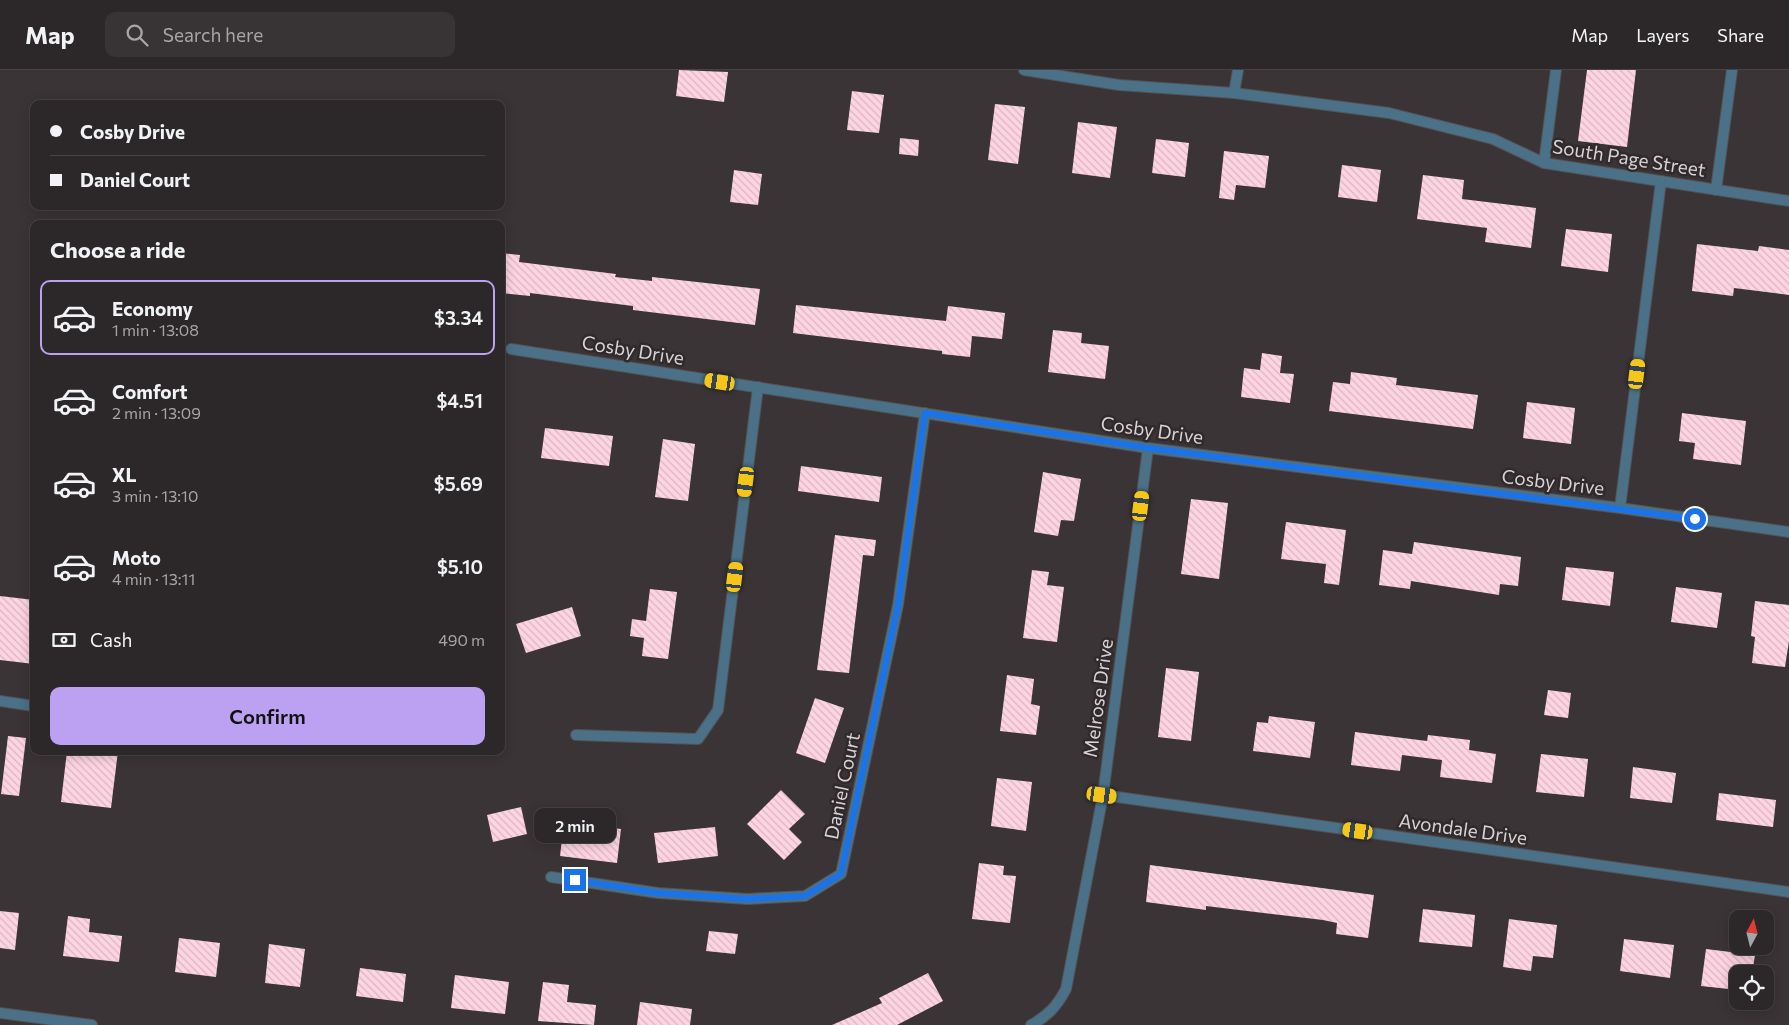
<!DOCTYPE html>
<meta charset="utf-8">
<style>
:root{--surface:#2c2728;--page:#383334;--text:#f1f3f6;--muted:#a6a5a8;--line:#484445;--accent:#bca0f2}
body{margin:0;font-family:Commissioner,sans-serif;background:var(--page);color:var(--text);height:100vh;display:flex;flex-direction:column;font-size:19px;white-space:nowrap}
*{box-sizing:border-box;margin:0}
p{font-size:16px;color:var(--muted)}
.icon{flex:none;width:28px;height:28px;fill:none;stroke:currentColor;stroke-width:2;stroke-linecap:round;stroke-linejoin:round}
.map{position:relative;flex:1;overflow:hidden}
.drawer{position:absolute;left:30px;top:150px;width:475px;height:535px;display:flex;flex-direction:column;background:var(--surface);border-radius:10px;box-shadow:0 2px 12px #0003,0 0 0 1px var(--line)}
.drawer>*{flex:none}
.banner{position:absolute;left:30px;top:30px;width:475px;height:110px;border-radius:10px;box-shadow:0 2px 12px #0003,0 0 0 1px var(--line);display:grid;align-content:center;height:110px;padding:0 20px;background:var(--surface)}
.needle{width:32px;rotate:7deg}
.tools{position:absolute;left:1729px;top:840px;display:grid;gap:10px}
.tools a{display:grid;place-items:center;width:45px;height:45px;border-radius:10px;background:var(--surface);box-shadow:0 2px 12px #0003,0 0 0 1px var(--line);font-size:25px}
.end{position:absolute;width:22px;height:22px;margin:-11px;border:6px solid #1a73e8;background:#fff;box-shadow:0 0 0 2px #fff}
.from{border-radius:50%}
.bubble{position:absolute;height:35px;border-radius:10px;background:var(--surface);box-shadow:0 2px 12px #0003,0 0 0 1px var(--line);font-size:16px;font-weight:600;line-height:35px;text-align:center}
.car{position:absolute;width:15px;height:30px;margin:-15px -8px;border-radius:6px;box-shadow:0 0 4px 1px #0007;background:linear-gradient(#f5c518 24%,#345 0 40%,#f5c518 0 76%,#345 0 86%,#f5c518 0)}
.banner b{display:flex;align-items:center;gap:18px;height:48px;font-size:19px}
.banner b+b{border-top:1px solid var(--line)}
.banner i{width:12px;height:12px;background:var(--text)}
ul{padding:0;list-style:none}
li{display:flex;align-items:center;gap:15px;height:75px;margin:0 10px 8px;padding:0 10px;border:2px solid transparent;border-radius:10px}
li div{flex:1}
li b{display:block;font-size:19px}
li em{font-style:normal;font-weight:600}
li.selected{border-color:var(--accent)}
li>.icon{width:45px;height:45px;stroke-width:1.5}
h2{padding:0 20px;font-size:22px;line-height:60px}
.pay{display:flex;align-items:center;gap:12px;height:55px;padding:0 20px;font-size:19px}
.pay p{margin-inline-start:auto}
.button{display:flex;gap:10px;margin-top:auto;padding:10px 20px}
.button a{flex:1;height:58px;border-radius:10px;background:var(--accent);color:#111;font-size:20px;font-weight:600;line-height:58px;text-align:center}
header{display:flex;align-items:center;gap:30px;box-sizing:border-box;height:70px;padding:0 25px;background:var(--surface);border-bottom:1px solid var(--line)}
header strong{font-size:24px}
nav{display:flex;gap:28px;margin-inline-start:auto;font-size:18px}
.search{width:350px;height:45px;background:var(--page);display:flex;align-items:center;gap:12px;box-sizing:border-box;padding:0 18px;border-radius:10px;color:var(--muted);font-size:19px}
.map>svg:first-child{display:block}
.building{fill:url(#building-back-hatch)}
.lines{fill:none;stroke-linecap:round;stroke-linejoin:round}
.street-casing{stroke:#565152;stroke-width:12}
.street{stroke:#4a7187;stroke-width:10}
.route{stroke:#1a73e8;stroke-width:6}
.labels{text-anchor:middle;stroke-width:5;stroke-linejoin:round;paint-order:stroke}
.street-label{font-size:19px;fill:#d7d3d4;stroke:#302a2c}
</style>
<header>
<strong>Map</strong>
<div class="search"><svg class="icon" aria-label="search" viewBox="0 0 24 24"><circle cx="10" cy="10" r="6"/><path d="M15 15l6 6"/></svg>Search here</div>
<nav><a>Map</a><a>Layers</a><a>Share</a></nav>
</header>
<div class="map">
<svg width="1789" height="955" viewBox="0 0 1789 955">
<defs>
<pattern id="building-back-hatch" width="6" height="6" patternUnits="userSpaceOnUse" patternTransform="scale(1.25)"><rect width="6" height="6" fill="#fed4e2"/><path d="M-1 5l2 2M0 0l6 6M5-1l2 2" fill="none" stroke="#d8b6c2"/></pattern>
</defs>
<rect width="100%" height="100%" fill="#3a3436"/>
<g class="building">
<polygon points="679,0 728,2 724,32 676,26"/>
<polygon points="1587,0 1636,0 1627,77 1578,71"/>
<polygon points="852,21 884,25 879,63 847,60"/>
<polygon points="995,34 1025,37 1018,94 988,90"/>
<polygon points="1078,52 1117,57 1110,108 1072,103"/>
<polygon points="900,68 919,70 918,86 899,84"/>
<polygon points="1156,69 1189,73 1185,107 1152,103"/>
<polygon points="1224,81 1269,86 1265,118 1236,115 1234,130 1219,128"/>
<polygon points="1342,95 1381,100 1377,132 1338,127"/>
<polygon points="734,100 762,104 758,135 730,132"/>
<polygon points="1423,105 1464,110 1462,129 1536,138 1531,178 1485,172 1487,158 1417,149"/>
<polygon points="1566,159 1612,164 1608,202 1561,196"/>
<polygon points="1697,174 1758,181 1759,176 1789,180 1789,225 1734,218 1733,226 1692,221"/>
<polygon points="501,183 520,185 519,192 616,204 615,207 652,211 652,207 760,219 755,255 633,240 633,236 530,223 530,226 501,223"/>
<polygon points="796,235 946,251 948,236 1005,243 1002,269 972,266 970,287 942,284 942,281 793,263"/>
<polygon points="1053,260 1082,263 1081,273 1109,276 1105,309 1048,302"/>
<polygon points="1262,283 1282,286 1280,303 1294,304 1290,333 1241,327 1244,298 1260,300"/>
<polygon points="1351,302 1397,308 1396,315 1478,325 1473,359 1329,341 1333,312 1350,314"/>
<polygon points="1527,332 1575,338 1571,374 1523,368"/>
<polygon points="1682,343 1746,351 1741,395 1693,389 1695,373 1679,371"/>
<polygon points="545,358 613,366 609,396 541,388"/>
<polygon points="663,369 695,374 688,431 655,427"/>
<polygon points="801,396 882,407 879,432 798,421"/>
<polygon points="1043,402 1081,409 1074,451 1061,450 1058,466 1034,462"/>
<polygon points="1191,429 1228,433 1219,509 1181,504"/>
<polygon points="1286,452 1346,460 1339,515 1324,513 1326,494 1281,489"/>
<polygon points="835,465 876,470 874,486 863,485 849,603 817,600"/>
<polygon points="1414,472 1521,487 1518,516 1500,514 1499,525 1411,511 1410,519 1379,515 1383,480 1412,484"/>
<polygon points="1566,497 1614,502 1610,536 1562,530"/>
<polygon points="1032,500 1049,502 1047,515 1064,517 1057,572 1023,568"/>
<polygon points="1676,517 1722,523 1717,558 1671,552"/>
<polygon points="650,519 677,522 668,589 642,586 644,568 630,566 632,549 646,551"/>
<polygon points="0,526 34,530 34,594 0,590"/>
<polygon points="1755,531 1789,535 1789,571 1785,597 1752,593 1755,567 1751,566"/>
<polygon points="572,537 581,566 526,583 516,554"/>
<polygon points="1166,598 1199,602 1191,671 1158,667"/>
<polygon points="1007,605 1034,609 1031,634 1040,636 1036,665 1000,661"/>
<polygon points="1548,620 1571,623 1568,648 1544,645"/>
<polygon points="815,628 844,638 825,693 796,683"/>
<polygon points="1269,646 1315,652 1310,688 1253,681 1257,652 1268,653"/>
<polygon points="1355,662 1427,671 1428,665 1470,670 1469,680 1496,684 1492,713 1440,707 1442,690 1402,685 1400,701 1351,695"/>
<polygon points="8,666 26,668 19,726 1,724"/>
<polygon points="67,681 118,681 111,738 61,732"/>
<polygon points="1541,684 1588,689 1584,727 1536,722"/>
<polygon points="1633,697 1676,703 1672,733 1630,728"/>
<polygon points="997,708 1032,712 1026,761 991,756"/>
<polygon points="781,720 805,744 789,759 802,772 784,790 747,754"/>
<polygon points="1719,723 1776,730 1773,757 1716,750"/>
<polygon points="521,737 527,764 493,772 487,745"/>
<polygon points="564,752 621,759 617,793 560,786"/>
<polygon points="715,757 718,786 658,793 654,763"/>
<polygon points="979,793 1004,796 1003,805 1016,806 1010,853 972,849"/>
<polygon points="1150,795 1374,825 1368,868 1336,864 1337,853 1323,850 1206,836 1206,840 1146,832"/>
<polygon points="1423,839 1475,845 1472,877 1419,872"/>
<polygon points="0,841 19,843 15,880 0,878"/>
<polygon points="68,846 90,849 89,862 122,866 119,892 63,886"/>
<polygon points="1509,849 1557,855 1553,888 1533,886 1531,901 1503,897"/>
<polygon points="709,861 738,864 735,884 706,881"/>
<polygon points="179,868 220,873 216,907 175,902"/>
<polygon points="1624,869 1674,875 1670,908 1620,901"/>
<polygon points="269,874 305,879 300,917 265,913"/>
<polygon points="1706,879 1755,885 1752,904 1738,904 1738,920 1701,916"/>
<polygon points="360,898 406,904 403,932 356,926"/>
<polygon points="928,903 943,931 897,955 832,955 882,933 879,928"/>
<polygon points="455,905 509,912 505,944 451,938"/>
<polygon points="543,912 569,915 567,932 596,935 594,955 538,951"/>
<polygon points="640,932 692,939 690,955 637,955"/>
</g>
<g class="lines">
<defs>
<g id="street">
<polyline points="1024,0 1119,15 1234,23 1389,43 1493,69 1544,93 1789,131"/>
<polyline points="1234,23 1238,0"/>
<polyline points="1544,93 1556,0"/>
<polyline points="1716,120 1732,0"/>
<polyline points="511,279 1148,378 1620,438 1789,462"/>
<polyline points="1620,438 1661,111"/>
<polyline points="0,631 34,636"/>
<polyline points="576,665 698,669 718,640 758,317"/>
<polyline points="1103,725 1789,822"/>
<polyline points="551,807 658,823 747,829 805,826 841,804 898,535 925,343"/>
<polyline points="0,943 92,955"/>
<path d="M 1031,955 C 1048,946 1057,936 1066,919 L 1103,725 L 1148,378"/>
</g>
</defs>
<use href="#street" class="street-casing"/>
<use href="#street" class="street"/>
</g>
<g class="lines">
<polyline class="route" points="575,810 658,823 747,829 805,826 841,804 898,535 925,343 1148,378 1695,449"/>
</g>
<g class="labels">
<g class="street-label">
<text transform="translate(1629 88) rotate(9)" y="7">South Page Street</text>
<text transform="translate(633 280) rotate(9)" y="7">Cosby Drive</text>
<text transform="translate(1152 360) rotate(8)" y="7">Cosby Drive</text>
<text transform="translate(1553 412) rotate(7)" y="7">Cosby Drive</text>
<text transform="translate(1098 628) rotate(-82)" y="7">Melrose Drive</text>
<text transform="translate(842 716) rotate(-78)" y="7">Daniel Court</text>
<text transform="translate(1463 759) rotate(8)" y="7">Avondale Drive</text>
</g>
</g>
</svg>
<div class="tools">
<a><svg class="needle" viewBox="-14 -14 28 28"><path d="M0-13l5 13h-10z" fill="#e53935"/><path d="M0 13l5-13h-10z" fill="#a6a5a8"/></svg></a>
<a><svg class="icon" aria-label="locate" viewBox="0 0 24 24"><circle cx="12" cy="12" r="6"/><path d="M12 2v4M12 18v4M2 12h4M18 12h4"/></svg></a>
</div>
<i class="end from" style="left:1695px;top:449px"></i>
<i class="end" style="left:575px;top:810px"></i>
<div class="bubble" style="left:534px;top:738px;width:82px">2 min</div>
<i class="car" style="left:1637px;top:304px;rotate:7deg"></i>
<i class="car" style="left:720px;top:312px;rotate:279deg"></i>
<i class="car" style="left:746px;top:412px;rotate:187deg"></i>
<i class="car" style="left:1141px;top:436px;rotate:7deg"></i>
<i class="car" style="left:735px;top:507px;rotate:7deg"></i>
<i class="car" style="left:1102px;top:725px;rotate:98deg"></i>
<i class="car" style="left:1358px;top:761px;rotate:278deg"></i>
<div class="banner">
<b><i class="from"></i>Cosby Drive</b>
<b><i></i>Daniel Court</b>
</div>
<section class="drawer">
<h2>Choose a ride</h2>
<ul>
<li class="selected"><svg class="icon" aria-label="car" viewBox="0 0 24 24"><path d="M5 17H2v-5l4-1 3-4h7l3 4 3 1v5h-3M9 17h6M6 11h13"/><circle cx="7" cy="17" r="2"/><circle cx="17" cy="17" r="2"/></svg><div><b>Economy</b><p>1 min · 13:08</p></div><em>$3.34</em></li>
<li><svg class="icon" aria-label="car" viewBox="0 0 24 24"><path d="M5 17H2v-5l4-1 3-4h7l3 4 3 1v5h-3M9 17h6M6 11h13"/><circle cx="7" cy="17" r="2"/><circle cx="17" cy="17" r="2"/></svg><div><b>Comfort</b><p>2 min · 13:09</p></div><em>$4.51</em></li>
<li><svg class="icon" aria-label="car" viewBox="0 0 24 24"><path d="M5 17H2v-5l4-1 3-4h7l3 4 3 1v5h-3M9 17h6M6 11h13"/><circle cx="7" cy="17" r="2"/><circle cx="17" cy="17" r="2"/></svg><div><b>XL</b><p>3 min · 13:10</p></div><em>$5.69</em></li>
<li><svg class="icon" aria-label="car" viewBox="0 0 24 24"><path d="M5 17H2v-5l4-1 3-4h7l3 4 3 1v5h-3M9 17h6M6 11h13"/><circle cx="7" cy="17" r="2"/><circle cx="17" cy="17" r="2"/></svg><div><b>Moto</b><p>4 min · 13:11</p></div><em>$5.10</em></li>
</ul>
<div class="pay"><svg class="icon" aria-label="cash" viewBox="0 0 24 24"><path d="M3 7h18v10H3z"/><circle cx="12" cy="12" r="2"/></svg>Cash<p>490 m</p></div>
<div class="button"><a>Confirm</a></div>
</section>
</div>
